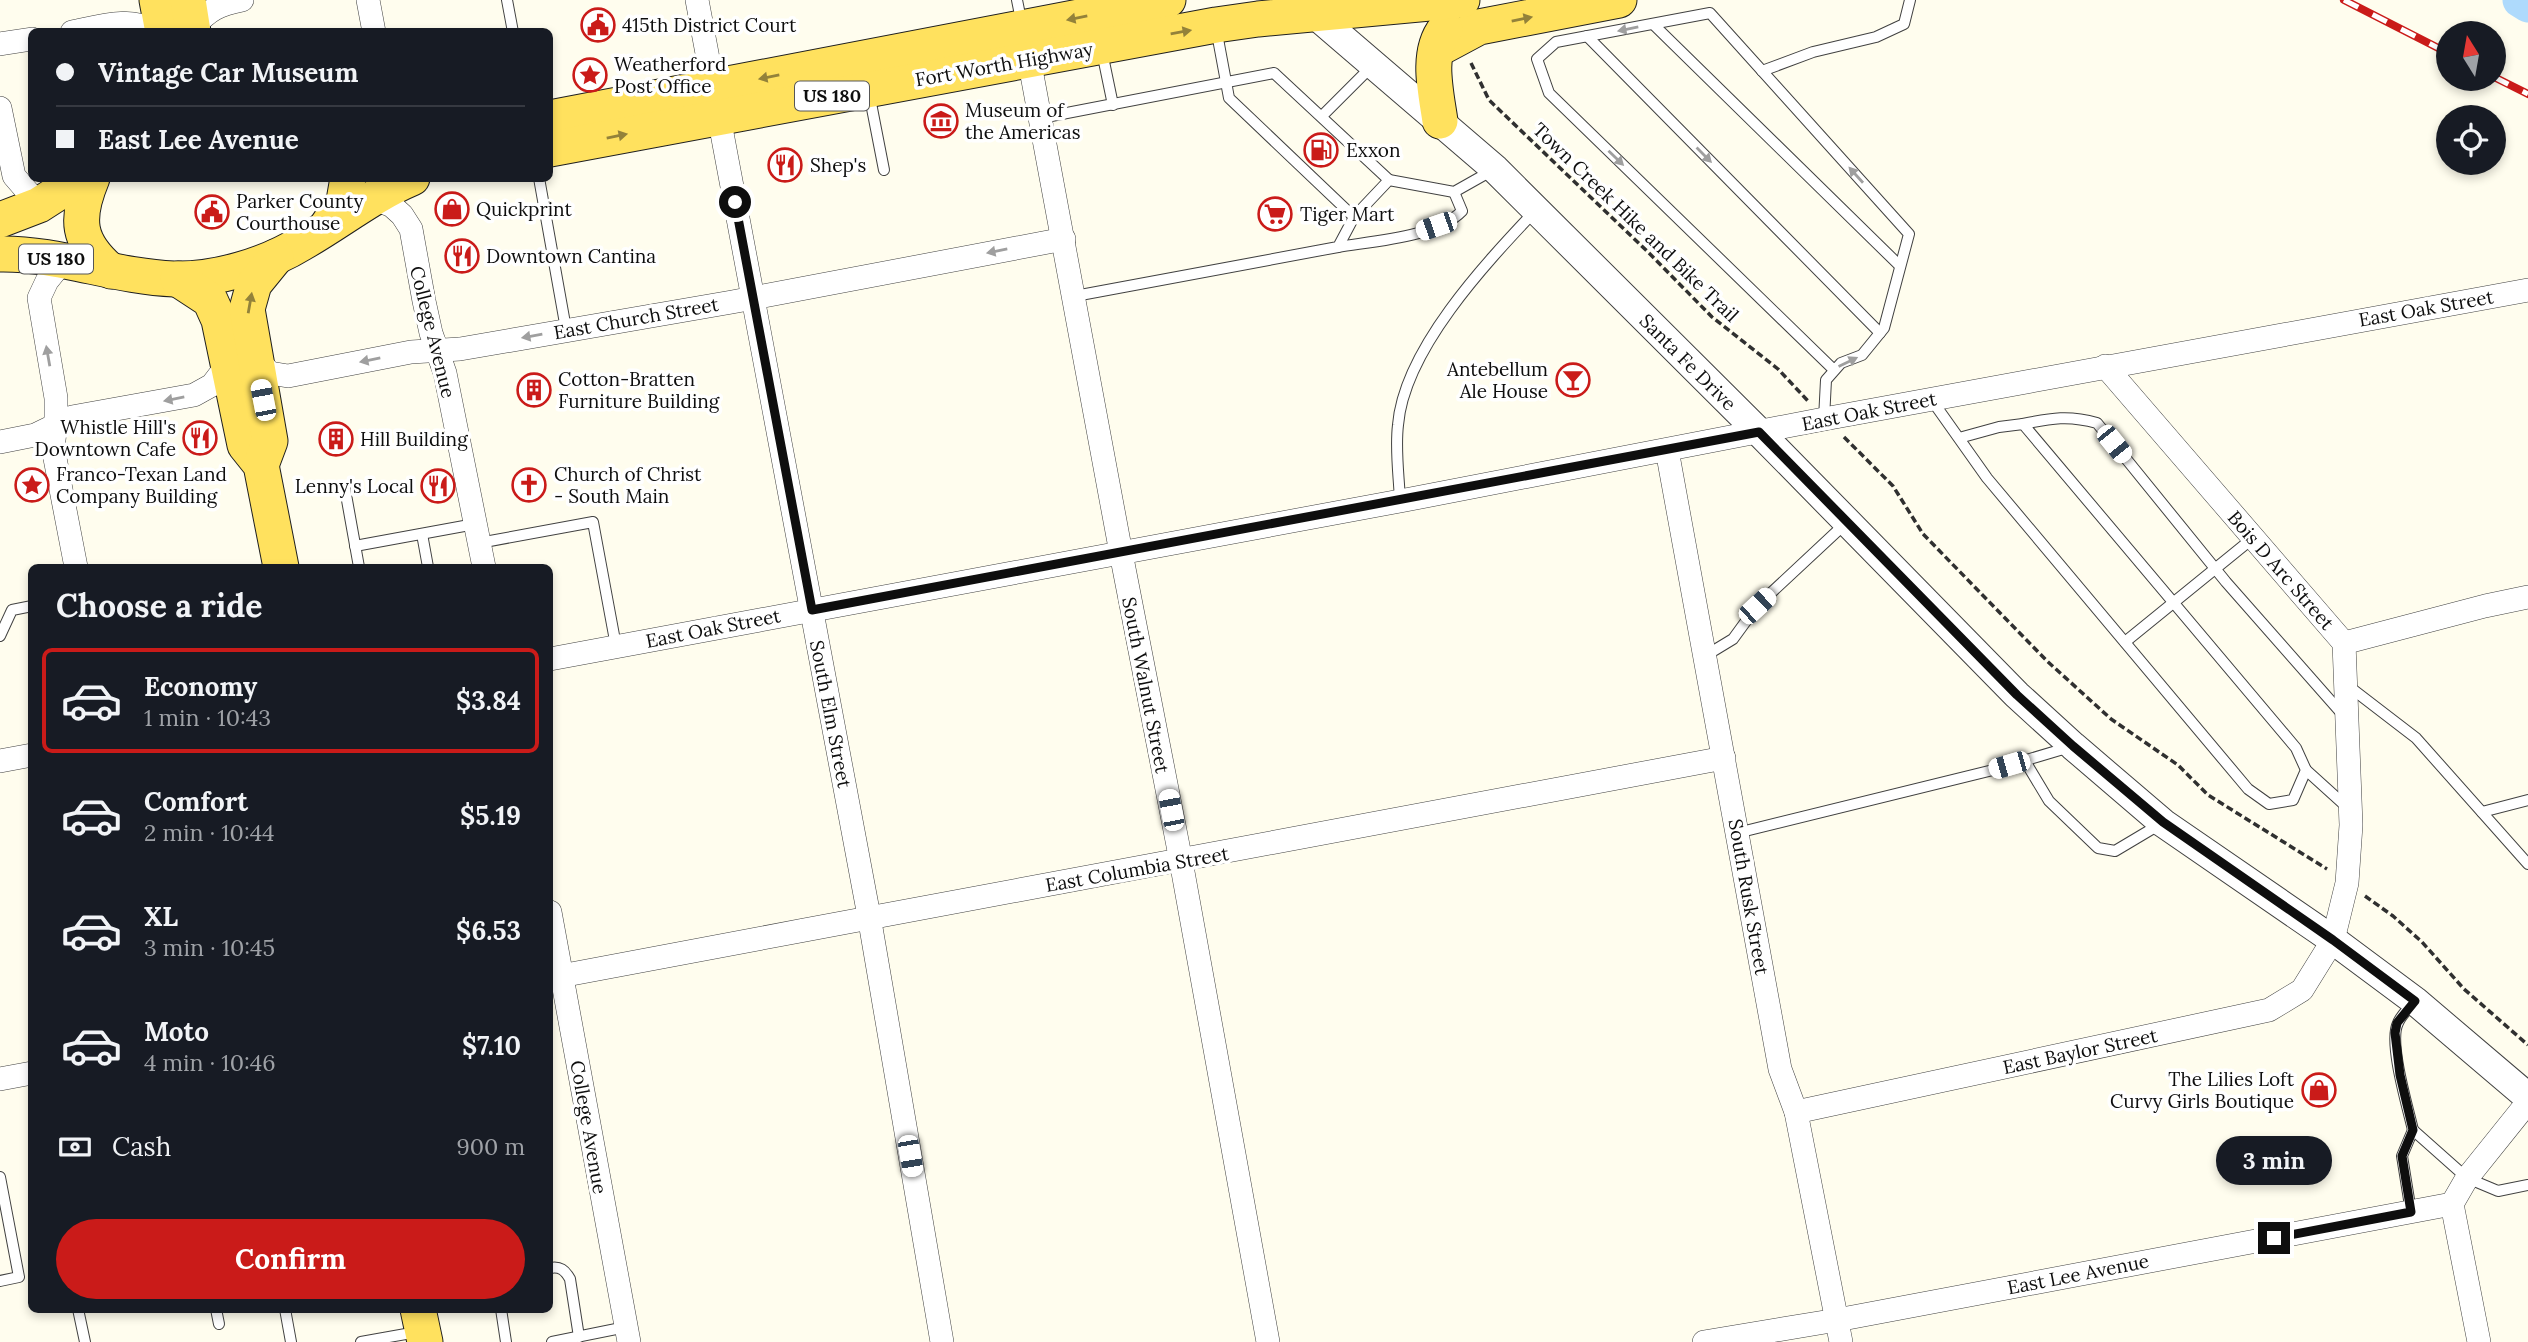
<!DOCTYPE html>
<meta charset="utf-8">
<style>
:root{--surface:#171b24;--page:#20242c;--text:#f1f3f6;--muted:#9ea1a6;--line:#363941;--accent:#ca1b19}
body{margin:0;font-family:Lora,serif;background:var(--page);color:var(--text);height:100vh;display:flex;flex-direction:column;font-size:26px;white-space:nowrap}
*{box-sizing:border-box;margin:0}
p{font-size:23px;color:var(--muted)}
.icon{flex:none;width:38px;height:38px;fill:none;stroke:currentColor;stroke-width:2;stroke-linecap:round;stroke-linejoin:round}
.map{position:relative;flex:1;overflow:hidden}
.drawer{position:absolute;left:28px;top:564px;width:525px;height:749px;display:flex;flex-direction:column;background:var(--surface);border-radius:10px;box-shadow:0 4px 10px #0003}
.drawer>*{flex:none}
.guide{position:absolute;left:28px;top:28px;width:525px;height:154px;border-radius:10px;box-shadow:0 4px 10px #0003;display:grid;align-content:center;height:154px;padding:0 28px;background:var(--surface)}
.needle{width:46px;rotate:349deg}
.tools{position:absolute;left:2436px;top:21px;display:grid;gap:14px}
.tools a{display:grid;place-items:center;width:70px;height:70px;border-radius:50%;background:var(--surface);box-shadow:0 4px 10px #0003;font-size:35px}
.end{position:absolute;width:32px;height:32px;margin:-16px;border:9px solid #0e0e0e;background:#fff;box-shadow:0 0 0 4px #fff}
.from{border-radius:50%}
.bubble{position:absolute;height:49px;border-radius:24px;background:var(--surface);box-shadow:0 4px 10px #0003;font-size:23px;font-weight:700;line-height:49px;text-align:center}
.car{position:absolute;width:21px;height:42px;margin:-21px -10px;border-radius:9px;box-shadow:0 0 5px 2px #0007;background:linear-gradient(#fff 24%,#345 0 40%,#fff 0 76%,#345 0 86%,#fff 0)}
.guide b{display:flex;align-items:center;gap:24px;height:66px;font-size:26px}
.guide b+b{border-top:2px solid var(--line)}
.guide i{width:18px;height:18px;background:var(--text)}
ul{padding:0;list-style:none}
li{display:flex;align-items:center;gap:21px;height:105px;margin:0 14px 10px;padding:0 14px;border:4px solid transparent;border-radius:10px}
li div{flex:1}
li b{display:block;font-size:26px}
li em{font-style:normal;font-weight:700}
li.on{border-color:var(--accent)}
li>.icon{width:63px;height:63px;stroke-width:1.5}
h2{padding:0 28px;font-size:32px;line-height:84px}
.pay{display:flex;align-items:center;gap:18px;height:77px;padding:0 28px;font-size:26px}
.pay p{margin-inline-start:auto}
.cta{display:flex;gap:14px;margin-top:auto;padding:14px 28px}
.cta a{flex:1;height:80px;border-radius:42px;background:var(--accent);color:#fff;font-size:28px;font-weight:700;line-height:80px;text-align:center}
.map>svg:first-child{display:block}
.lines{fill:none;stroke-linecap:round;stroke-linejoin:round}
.river{stroke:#aedafc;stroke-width:35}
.service-casing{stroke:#414141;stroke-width:12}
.minor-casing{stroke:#414141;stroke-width:24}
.tertiary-casing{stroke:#414141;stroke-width:30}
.primary-casing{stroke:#1f1f1f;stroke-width:37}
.path{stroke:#303030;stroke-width:3.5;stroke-dasharray:7 3.5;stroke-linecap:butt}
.service{stroke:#fff;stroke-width:10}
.minor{stroke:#fff;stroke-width:23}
.tertiary{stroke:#fff;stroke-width:28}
.primary{stroke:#ffe15e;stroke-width:35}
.rail-casing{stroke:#ca1b19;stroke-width:8}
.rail{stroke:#fff;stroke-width:5;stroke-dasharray:16;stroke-linecap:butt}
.oneway{fill:#93823a}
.oneway2{fill:#9f9f9f}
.route{stroke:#0e0e0e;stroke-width:9}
.labels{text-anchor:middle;stroke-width:7;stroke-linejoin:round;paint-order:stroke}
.shield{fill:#fff;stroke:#565656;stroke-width:2}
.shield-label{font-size:18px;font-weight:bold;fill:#0e0e0e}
.poi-label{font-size:19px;fill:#0e0e0e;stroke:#fff;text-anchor:start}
.street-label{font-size:19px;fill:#0e0e0e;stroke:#fff}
</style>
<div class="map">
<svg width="2528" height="1342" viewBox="0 0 2528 1342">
<rect width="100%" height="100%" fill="#fffdee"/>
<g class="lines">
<polyline class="river" points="2520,0 2528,5"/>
<defs>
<g id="service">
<polyline points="507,0 513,32"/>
<polyline points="1017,0 1022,25"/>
<polyline points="1653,24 1900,266"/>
<polyline points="1216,28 1229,98 1354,217 1389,180 1454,192 1493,170"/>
<polyline points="1587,36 1880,333"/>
<polyline points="1102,52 1113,105"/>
<polyline points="1762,71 1813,52 1876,37 1904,24 1910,0"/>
<polyline points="869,93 884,170"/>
<polyline points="1322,116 1372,66"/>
<polyline points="1041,118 1274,73 1389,180"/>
<polyline points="539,178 566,329"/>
<path d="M 1338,247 C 1374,241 1437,237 1462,211 L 1454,192"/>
<polyline points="1075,296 1338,247 1354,217"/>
<polyline points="1931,399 1987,478 2248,789 2269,804 2293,800 2306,770 2296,748 2023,424 1999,427 1959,438"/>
<polyline points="1824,419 1826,380 1841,363 1862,355 1884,328 1909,234 1710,13 1556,42 1537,59 1549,93 1834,370"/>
<path d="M 2023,424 C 2052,418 2069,415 2097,423 L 2226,582 L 2344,716"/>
<polyline points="345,489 359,567"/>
<path d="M 1400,501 C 1399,476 1395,450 1398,425 C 1404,350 1485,264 1535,211"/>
<polyline points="422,534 428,567"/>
<polyline points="479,543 593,522 616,646"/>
<polyline points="355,546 475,524"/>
<polyline points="0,636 12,610 32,606"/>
<polyline points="2125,642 2253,538"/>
<polyline points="1705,656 1733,639 1757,606 1847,522"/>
<polyline points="2347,685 2416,738 2528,864"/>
<polyline points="2025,761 2049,801 2098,848 2115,851 2162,823"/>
<polyline points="2306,770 2348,808"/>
<polyline points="2482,812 2528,800"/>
<polyline points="1737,833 1993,770 2070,747"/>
<path d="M 2413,1130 C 2408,1108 2388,1042 2398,1023 C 2401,1015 2409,1008 2415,1001"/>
<polyline points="0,1177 19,1277 0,1281"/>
<polyline points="2411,1212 2402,1156 2413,1130 2467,1178 2498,1191 2528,1185"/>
<path d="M 550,1268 C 560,1266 565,1270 570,1279 L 579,1337"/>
<polyline points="78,1309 85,1342"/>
<polyline points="216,1309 219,1324"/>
<polyline points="285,1309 291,1342"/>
<polyline points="501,1309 506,1342"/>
<polyline points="361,1342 417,1332"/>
<polyline points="552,1342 626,1327"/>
</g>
<g id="minor">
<polyline points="368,0 374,32"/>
<polyline points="697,0 869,916 942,1342"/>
<path d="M 193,27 C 210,9 218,5 242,0"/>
<path d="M 72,32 C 101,26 130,16 156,32"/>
<polyline points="0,44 32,39"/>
<polyline points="1027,48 1121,553 1181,861 1268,1342"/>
<polyline points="0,108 14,176 39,205"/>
<polyline points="373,198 392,206 402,215 411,229 424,301 431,333 445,373 484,567"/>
<polyline points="64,260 47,281 39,298 56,398 56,423 53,448 76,567"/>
<polyline points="255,358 270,373 288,376 411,352 460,349 732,302 1064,239"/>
<polyline points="0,442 35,435 72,417 194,395 212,385 228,364"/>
<polyline points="1667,450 1780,1069 1796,1112 1841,1342"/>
<polyline points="2344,643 2485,606 2528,597"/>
<polyline points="550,659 1400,501 1824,419 2528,290"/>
<polyline points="0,761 32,755"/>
<polyline points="550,912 629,1342"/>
<path d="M 550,978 C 941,904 1332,832 1724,758"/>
<polyline points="0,1079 32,1073"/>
<polyline points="1796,1112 2269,1010 2302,990 2333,940 2347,883 2351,825 2344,643 2105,366"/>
<polyline points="1704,1342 1837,1320 2452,1204"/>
<polyline points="2479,1342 2452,1204 2467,1178 2528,1102"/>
</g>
<polyline id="tertiary" points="1305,6 1495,169 1759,432 2017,695 2073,746 2163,823 2333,940 2415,1001 2528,1097"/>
<g id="primary">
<polyline points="157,0 163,32"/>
<polyline points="188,0 193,32"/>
<polyline points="1436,50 1479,27 1619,0"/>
<polyline points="550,118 1168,0"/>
<path d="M 1440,121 C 1436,93 1426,53 1445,29"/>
<polyline points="550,149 1216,25 1258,19 1462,0"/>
<path d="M 92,178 C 75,219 77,242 111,271"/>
<polyline points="0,220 39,205 81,178"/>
<polyline points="327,226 344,201 348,178"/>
<path d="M 0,254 C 59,253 115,277 174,279 C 217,280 266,265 302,243 C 339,222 372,195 412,178"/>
<polyline points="178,279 210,300 219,320 245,445 261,465 281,567"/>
<polyline points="261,465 270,441 247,309 254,284 276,257"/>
<polyline points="418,1309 425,1342"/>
</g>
</defs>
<use href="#service" class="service-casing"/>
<use href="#minor" class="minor-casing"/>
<use href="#tertiary" class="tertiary-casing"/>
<use href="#primary" class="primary-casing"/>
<g class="path">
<polyline points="1471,63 1489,100 1649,253 1712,317 1778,369 1809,402"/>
<polyline points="1844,437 1893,486 1923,534 2047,661 2111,719 2178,765 2208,795 2327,869"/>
<polyline points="2365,896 2393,916 2422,942 2464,989 2528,1045"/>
</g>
<use href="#service" class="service"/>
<use href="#minor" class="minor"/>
<use href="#tertiary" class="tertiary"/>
<use href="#primary" class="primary"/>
<defs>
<g id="rail">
<polyline points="2344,0 2448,53"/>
<polyline points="2494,77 2528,94"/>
</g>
</defs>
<use href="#rail" class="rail-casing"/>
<use href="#rail" class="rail"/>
</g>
<defs><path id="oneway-solid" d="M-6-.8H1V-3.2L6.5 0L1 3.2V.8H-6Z" transform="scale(1.75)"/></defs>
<g class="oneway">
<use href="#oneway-solid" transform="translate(1077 18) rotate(169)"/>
<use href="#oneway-solid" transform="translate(1522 19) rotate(-11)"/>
<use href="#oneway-solid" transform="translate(1181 32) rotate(-10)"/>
<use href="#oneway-solid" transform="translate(769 77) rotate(169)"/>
<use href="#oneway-solid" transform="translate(617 136) rotate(-11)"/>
<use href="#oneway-solid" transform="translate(250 303) rotate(-80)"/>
</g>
<g class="oneway2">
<use href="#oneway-solid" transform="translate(1628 29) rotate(169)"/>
<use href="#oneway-solid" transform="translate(1704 155) rotate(45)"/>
<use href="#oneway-solid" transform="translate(1616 158) rotate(44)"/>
<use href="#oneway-solid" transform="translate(1856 175) rotate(-132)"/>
<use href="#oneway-solid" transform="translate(997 251) rotate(169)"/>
<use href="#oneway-solid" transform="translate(532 336) rotate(170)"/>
<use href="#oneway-solid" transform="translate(48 356) rotate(-100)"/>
<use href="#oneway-solid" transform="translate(370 360) rotate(169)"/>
<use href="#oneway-solid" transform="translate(1848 362) rotate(-26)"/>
<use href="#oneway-solid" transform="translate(174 399) rotate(169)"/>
</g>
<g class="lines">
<polyline class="route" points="735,202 812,610 1759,432 2017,695 2073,746 2163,822 2333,940 2415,1001 2397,1023 2395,1033 2400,1075 2413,1130 2402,1156 2411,1212 2274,1238"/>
</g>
<defs>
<symbol id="civic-ring" viewBox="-11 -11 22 22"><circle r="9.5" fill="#fff" stroke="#ca1b19" stroke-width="1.5"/><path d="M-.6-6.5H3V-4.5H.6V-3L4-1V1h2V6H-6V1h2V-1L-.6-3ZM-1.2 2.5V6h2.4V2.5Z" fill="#ca1b19"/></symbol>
<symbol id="sight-ring" viewBox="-11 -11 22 22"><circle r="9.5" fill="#fff" stroke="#ca1b19" stroke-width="1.5"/><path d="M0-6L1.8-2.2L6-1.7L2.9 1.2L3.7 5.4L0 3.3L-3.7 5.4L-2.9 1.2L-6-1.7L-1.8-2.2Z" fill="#ca1b19"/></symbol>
<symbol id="museum-ring" viewBox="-11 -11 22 22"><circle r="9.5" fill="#fff" stroke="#ca1b19" stroke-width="1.5"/><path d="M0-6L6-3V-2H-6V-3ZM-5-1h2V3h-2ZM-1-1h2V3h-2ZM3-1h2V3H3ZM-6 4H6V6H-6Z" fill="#ca1b19"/></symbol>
<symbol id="fuel-ring" viewBox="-11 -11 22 22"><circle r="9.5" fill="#fff" stroke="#ca1b19" stroke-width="1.5"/><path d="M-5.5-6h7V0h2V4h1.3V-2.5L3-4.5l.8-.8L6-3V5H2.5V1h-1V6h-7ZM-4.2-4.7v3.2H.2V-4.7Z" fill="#ca1b19"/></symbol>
<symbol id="restaurant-ring" viewBox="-11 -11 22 22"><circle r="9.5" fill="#fff" stroke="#ca1b19" stroke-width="1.5"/><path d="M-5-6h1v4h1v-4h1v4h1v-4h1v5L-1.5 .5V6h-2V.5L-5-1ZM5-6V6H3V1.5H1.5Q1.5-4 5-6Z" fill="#ca1b19"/></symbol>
<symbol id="shop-ring" viewBox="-11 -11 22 22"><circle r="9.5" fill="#fff" stroke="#ca1b19" stroke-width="1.5"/><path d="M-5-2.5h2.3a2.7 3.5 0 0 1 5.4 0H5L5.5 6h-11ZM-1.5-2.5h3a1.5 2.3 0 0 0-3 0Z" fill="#ca1b19"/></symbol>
<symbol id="supermarket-ring" viewBox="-11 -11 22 22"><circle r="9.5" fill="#fff" stroke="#ca1b19" stroke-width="1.5"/><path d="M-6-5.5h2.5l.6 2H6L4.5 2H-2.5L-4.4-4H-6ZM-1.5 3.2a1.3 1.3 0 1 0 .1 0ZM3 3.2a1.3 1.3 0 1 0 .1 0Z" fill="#ca1b19"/></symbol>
<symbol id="bar-ring" viewBox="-11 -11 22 22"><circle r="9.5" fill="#fff" stroke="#ca1b19" stroke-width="1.5"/><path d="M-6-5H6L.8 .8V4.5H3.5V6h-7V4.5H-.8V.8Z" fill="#ca1b19"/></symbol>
<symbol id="building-ring" viewBox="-11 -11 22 22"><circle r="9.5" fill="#fff" stroke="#ca1b19" stroke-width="1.5"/><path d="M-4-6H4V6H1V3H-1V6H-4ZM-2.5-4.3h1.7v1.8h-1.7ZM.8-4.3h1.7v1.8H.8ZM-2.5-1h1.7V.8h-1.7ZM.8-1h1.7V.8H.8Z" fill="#ca1b19"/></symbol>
<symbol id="church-ring" viewBox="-11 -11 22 22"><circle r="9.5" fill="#fff" stroke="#ca1b19" stroke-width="1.5"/><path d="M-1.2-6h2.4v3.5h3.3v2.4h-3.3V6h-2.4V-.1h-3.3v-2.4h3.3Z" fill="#ca1b19"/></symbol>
</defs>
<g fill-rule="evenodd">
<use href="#civic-ring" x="579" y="6" width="38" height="38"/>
<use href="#sight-ring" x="571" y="56" width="38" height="38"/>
<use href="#museum-ring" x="922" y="102" width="38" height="38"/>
<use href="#fuel-ring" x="1302" y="131" width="38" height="38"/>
<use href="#restaurant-ring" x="766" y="146" width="38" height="38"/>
<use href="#shop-ring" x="433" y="190" width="38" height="38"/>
<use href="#civic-ring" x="193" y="193" width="38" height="38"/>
<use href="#supermarket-ring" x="1256" y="195" width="38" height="38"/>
<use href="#restaurant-ring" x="443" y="237" width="38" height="38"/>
<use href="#bar-ring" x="1554" y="361" width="38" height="38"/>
<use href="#building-ring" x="515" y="371" width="38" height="38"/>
<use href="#restaurant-ring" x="181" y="419" width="38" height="38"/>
<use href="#building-ring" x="317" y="420" width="38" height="38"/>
<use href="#sight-ring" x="13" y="466" width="38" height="38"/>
<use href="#church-ring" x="510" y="466" width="38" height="38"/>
<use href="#restaurant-ring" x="419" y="467" width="38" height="38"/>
<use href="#shop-ring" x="2300" y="1071" width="38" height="38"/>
</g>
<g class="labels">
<g class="shield">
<rect x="795" y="81.5" width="74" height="29" rx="5"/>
<rect x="19" y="244.5" width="74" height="29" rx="5"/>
</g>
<g class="shield-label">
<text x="832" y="102">US 180</text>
<text x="56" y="265">US 180</text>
</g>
<g class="poi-label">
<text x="622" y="32">415th District Court</text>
<text x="614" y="71">Weatherford<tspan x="614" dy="22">Post Office</tspan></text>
<text x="965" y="117">Museum of<tspan x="965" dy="22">the Americas</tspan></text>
<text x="1346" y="157">Exxon</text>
<text x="810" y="172">Shep's</text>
<text x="236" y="208">Parker County<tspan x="236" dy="22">Courthouse</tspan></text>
<text x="476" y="216">Quickprint</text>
<text x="1300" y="221">Tiger Mart</text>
<text x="486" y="263">Downtown Cantina</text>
<text x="1548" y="376" text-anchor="end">Antebellum<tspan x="1548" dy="22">Ale House</tspan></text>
<text x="558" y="386">Cotton-Bratten<tspan x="558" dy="22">Furniture Building</tspan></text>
<text x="176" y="434" text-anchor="end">Whistle Hill's<tspan x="176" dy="22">Downtown Cafe</tspan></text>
<text x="360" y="446">Hill Building</text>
<text x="56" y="481">Franco-Texan Land<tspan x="56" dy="22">Company Building</tspan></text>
<text x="554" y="481">Church of Christ<tspan x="554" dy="22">- South Main</tspan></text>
<text x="414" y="493" text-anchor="end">Lenny's Local</text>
<text x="2294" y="1086" text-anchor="end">The Lilies Loft<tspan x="2294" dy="22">Curvy Girls Boutique</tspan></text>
</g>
<g class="street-label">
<text transform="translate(1004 64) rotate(-10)" y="7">Fort Worth Highway</text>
<text transform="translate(1636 222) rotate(44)" y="7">Town Creek Hike and Bike Trail</text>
<text transform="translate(2426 308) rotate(-10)" y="7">East Oak Street</text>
<text transform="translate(636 318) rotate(-10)" y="7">East Church Street</text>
<text transform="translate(433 332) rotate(76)" y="7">College Avenue</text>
<text transform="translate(1688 362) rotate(45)" y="7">Santa Fe Drive</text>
<text transform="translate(1869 411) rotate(-11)" y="7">East Oak Street</text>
<text transform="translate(2281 570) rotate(49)" y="7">Bois D Arc Street</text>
<text transform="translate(713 628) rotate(-11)" y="7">East Oak Street</text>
<text transform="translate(1146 685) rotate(79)" y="7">South Walnut Street</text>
<text transform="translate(831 714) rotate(79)" y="7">South Elm Street</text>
<text transform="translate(1137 869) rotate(-10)" y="7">East Columbia Street</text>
<text transform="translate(1749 897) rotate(80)" y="7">South Rusk Street</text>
<text transform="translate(2080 1051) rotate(-12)" y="7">East Baylor Street</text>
<text transform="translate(589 1127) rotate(80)" y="7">College Avenue</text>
<text transform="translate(2078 1274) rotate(-11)" y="7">East Lee Avenue</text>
</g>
</g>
</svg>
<div class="tools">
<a><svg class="needle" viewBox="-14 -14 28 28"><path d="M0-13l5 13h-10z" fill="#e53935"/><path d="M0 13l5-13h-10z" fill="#9ea1a6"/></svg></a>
<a><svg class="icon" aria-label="locate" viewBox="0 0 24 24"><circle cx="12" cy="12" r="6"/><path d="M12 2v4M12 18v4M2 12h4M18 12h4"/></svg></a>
</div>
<i class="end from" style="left:735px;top:202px"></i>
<i class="end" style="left:2274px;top:1238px"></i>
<div class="bubble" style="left:2216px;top:1136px;width:116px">3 min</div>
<i class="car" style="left:1436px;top:226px;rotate:251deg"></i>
<i class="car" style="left:263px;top:400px;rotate:349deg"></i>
<i class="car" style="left:2114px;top:444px;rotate:141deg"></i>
<i class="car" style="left:1757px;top:606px;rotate:47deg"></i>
<i class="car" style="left:2009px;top:765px;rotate:254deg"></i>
<i class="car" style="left:1171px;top:810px;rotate:349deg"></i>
<i class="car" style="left:910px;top:1156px;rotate:170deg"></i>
<div class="guide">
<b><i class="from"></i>Vintage Car Museum</b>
<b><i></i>East Lee Avenue</b>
</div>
<section class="drawer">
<h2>Choose a ride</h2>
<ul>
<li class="on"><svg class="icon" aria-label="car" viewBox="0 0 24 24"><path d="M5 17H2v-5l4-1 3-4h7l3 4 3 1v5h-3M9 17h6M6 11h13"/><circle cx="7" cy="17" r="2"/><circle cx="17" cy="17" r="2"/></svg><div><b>Economy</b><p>1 min · 10:43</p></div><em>$3.84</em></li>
<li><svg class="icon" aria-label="car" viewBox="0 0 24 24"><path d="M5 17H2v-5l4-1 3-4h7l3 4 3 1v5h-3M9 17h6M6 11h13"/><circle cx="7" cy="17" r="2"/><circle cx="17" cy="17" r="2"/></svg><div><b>Comfort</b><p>2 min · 10:44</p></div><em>$5.19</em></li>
<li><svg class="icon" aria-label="car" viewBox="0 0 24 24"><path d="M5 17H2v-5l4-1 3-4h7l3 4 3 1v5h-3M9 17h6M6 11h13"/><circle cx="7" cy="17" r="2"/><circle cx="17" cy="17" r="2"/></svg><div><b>XL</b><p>3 min · 10:45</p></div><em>$6.53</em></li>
<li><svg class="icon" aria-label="car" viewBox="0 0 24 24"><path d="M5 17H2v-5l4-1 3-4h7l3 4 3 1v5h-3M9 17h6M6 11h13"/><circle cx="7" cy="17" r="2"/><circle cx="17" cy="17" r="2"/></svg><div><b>Moto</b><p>4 min · 10:46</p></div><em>$7.10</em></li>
</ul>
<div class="pay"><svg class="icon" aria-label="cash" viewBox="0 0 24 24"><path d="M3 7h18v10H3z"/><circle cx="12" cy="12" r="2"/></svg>Cash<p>900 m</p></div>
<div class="cta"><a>Confirm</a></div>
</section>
</div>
